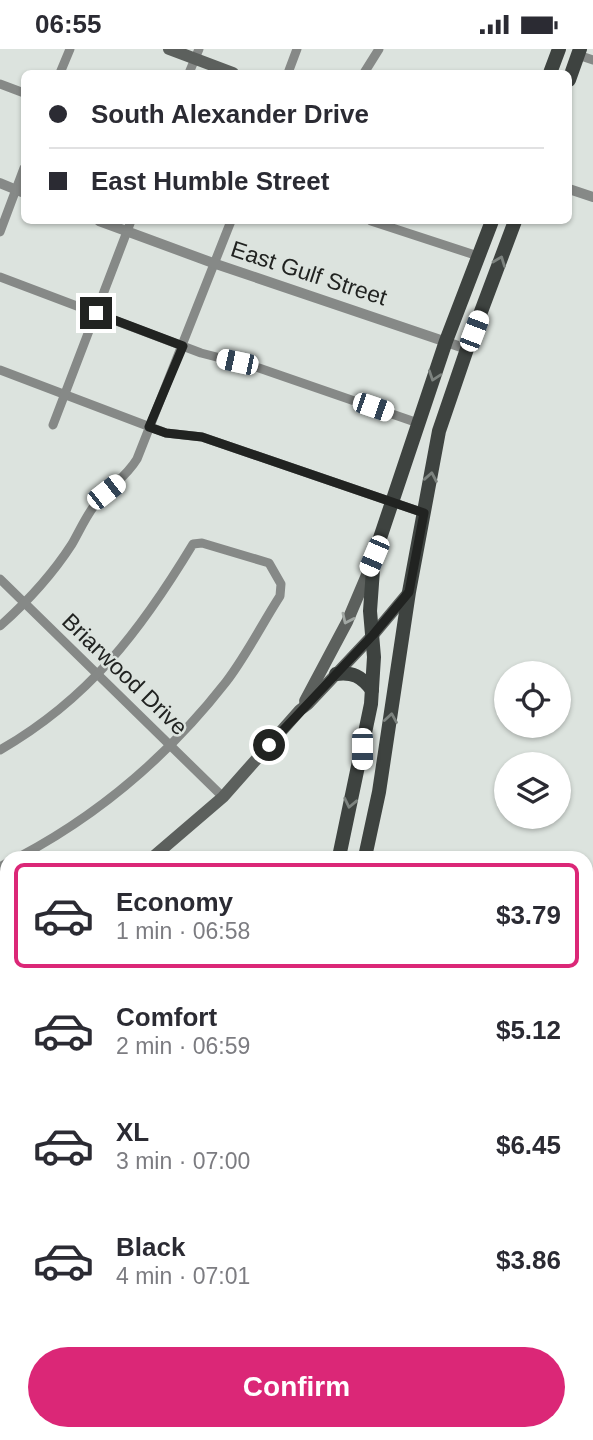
<!DOCTYPE html>
<meta charset="utf-8">
<style>
:root{--surface:#fff;--page:#f7f7f7;--text:#2b2b33;--muted:#7c7c81;--line:#e1e1e2;--accent:#db2777}
body{margin:0;font-family:Arial,sans-serif;background:var(--page);color:var(--text);height:100vh;display:flex;flex-direction:column;font-size:26px;white-space:nowrap}
*{box-sizing:border-box;margin:0}
p{font-size:23px;color:var(--muted)}
.icon{flex:none;width:38px;height:38px;fill:none;stroke:currentColor;stroke-width:2;stroke-linecap:round;stroke-linejoin:round}
.map{position:relative;flex:1;overflow:hidden}
.drawer{position:absolute;left:0px;top:802px;width:593px;height:590px;display:flex;flex-direction:column;background:var(--surface);border-radius:21px 21px 0 0;box-shadow:0 2px 5px #0004}
.drawer>*{flex:none}
.top-card{position:absolute;left:21px;top:21px;width:551px;height:154px;border-radius:10px;box-shadow:0 2px 5px #0004;display:grid;align-content:center;height:154px;padding:0 28px;background:var(--surface)}
.controls{position:absolute;left:494px;top:612px;display:grid;gap:14px}
.controls a{display:grid;place-items:center;width:77px;height:77px;border-radius:50%;background:var(--surface);box-shadow:0 2px 5px #0004;font-size:35px}
.end{position:absolute;width:32px;height:32px;margin:-16px;border:9px solid #212321;background:#fff;box-shadow:0 0 0 4px #fff}
.from{border-radius:50%}
.car{position:absolute;width:21px;height:42px;margin:-21px -10px;border-radius:9px;box-shadow:0 0 5px 2px #0007;background:linear-gradient(#fff 24%,#345 0 40%,#fff 0 76%,#345 0 86%,#fff 0)}
.top-card b{display:flex;align-items:center;gap:24px;height:66px;font-size:26px}
.top-card b+b{border-top:2px solid var(--line)}
.top-card i{width:18px;height:18px;background:var(--text)}
ul{padding:12px 0 0;list-style:none}
li{display:flex;align-items:center;gap:21px;height:105px;margin:0 14px 10px;padding:0 14px;border:4px solid transparent;border-radius:10px}
li div{flex:1}
li b{display:block;font-size:26px}
li em{font-style:normal;font-weight:700}
li.active{border-color:var(--accent)}
li>.icon{width:63px;height:63px;stroke-width:1.5}
.action{display:flex;gap:14px;margin-top:auto;padding:14px 28px}
.action a{flex:1;height:80px;border-radius:42px;background:var(--accent);color:#fff;font-size:28px;font-weight:700;line-height:80px;text-align:center}
.status{display:flex;justify-content:space-between;align-items:center;height:49px;padding:0 35px;background:var(--surface);direction:ltr}
.status svg{height:19px;fill:currentColor}
.map>svg:first-child{display:block}
.green{fill:#a4dcb8}
.forest{fill:url(#forest-crowns)}
.lines{fill:none;stroke-linecap:round;stroke-linejoin:round}
.minor{stroke:#868987;stroke-width:9}
.tertiary{stroke:#868987;stroke-width:10}
.secondary{stroke:#5c605d;stroke-width:12}
.primary{stroke:#3e4340;stroke-width:14}
.motorway{stroke:#262b28;stroke-width:16}
.oneway{stroke:#7d837f}
.oneway2{stroke:#a2a8a4}
.route{stroke:#212321;stroke-width:9}
.labels{text-anchor:middle;stroke-width:5;stroke-linejoin:round;paint-order:stroke}
.street-label{font-size:23px;fill:#212321;stroke:#dce3de}
</style>
<div class="status"><b>06:55</b><svg viewBox="0 0 49 12"><path d="M0 12V9h3v3zM5 12V6h3v6zM10 12V3h3v9zM15 12V0h3v12zM26 1h20v11H26zM47 4h2v5h-2z"/></svg></div>
<div class="map">
<svg width="593" height="1391" viewBox="0 0 593 1391">
<defs>
<pattern id="forest-crowns" width="20" height="18" patternUnits="userSpaceOnUse" patternTransform="scale(1.75)"><rect width="20" height="18" fill="#77b18c"/><path d="M2 6a3 3 0 1 1 6 0M12 15a3 3 0 1 1 6 0" fill="none" stroke="#619072"/></pattern>
</defs>
<rect width="100%" height="100%" fill="#dce3de"/>
<polygon class="green" points="586,1229 593,1230 593,1378 586,1376"/>
<g class="forest">
<polygon points="586,905 593,908 593,984 586,981"/>
<polygon points="0,969 7,970 7,1149 0,1152"/>
<polygon points="586,1376 593,1378 593,1391 271,1391 325,1384 586,1384"/>
</g>
<g class="lines">
<g class="minor">
<polyline points="578,6 593,11"/>
<polyline points="60,24 70,0"/>
<polyline points="189,24 199,0"/>
<polyline points="288,24 297,0"/>
<polyline points="364,24 379,0"/>
<polyline points="0,35 24,44"/>
<polyline points="371,172 478,207"/>
<polyline points="0,183 24,119"/>
<polyline points="0,228 201,304 259,319 418,374"/>
<polyline points="0,321 166,384 202,388 424,464"/>
<polyline points="53,376 131,172"/>
<polyline points="0,530 223,748"/>
<path d="M 0,577 C 27,553 52,526 72,495 C 79,483 85,469 94,457 C 107,439 125,430 137,410 L 231,172"/>
<path d="M 0,701 C 89,650 141,581 193,495 L 202,494 L 269,514 L 281,535 L 280,547 C 262,575 246,607 226,633 C 169,706 100,765 19,808"/>
<polyline points="0,818 7,814"/>
</g>
<g class="tertiary">
<polyline points="0,134 24,144"/>
<polyline points="569,140 593,148"/>
<polyline points="99,172 213,214 467,300"/>
</g>
<g class="secondary">
<polyline points="169,0 233,24"/>
<polyline points="305,652 347,573 372,514"/>
<polyline points="153,808 223,748 300,661 308,655 373,586 409,543"/>
<polyline points="0,896 7,893"/>
<polyline points="586,1105 593,1106"/>
<polyline points="0,1173 7,1171"/>
<polyline points="586,1209 593,1210"/>
<polyline points="0,1264 7,1261"/>
</g>
<g class="primary">
<polyline points="550,24 559,0"/>
<polyline points="569,31 580,0"/>
<path d="M 336,625 C 353,623 361,627 372,641"/>
<polyline points="339,808 371,655 374,608 370,562 374,507 446,292 492,172"/>
<polyline points="365,808 379,743 409,543 439,382 467,300 515,172"/>
</g>
<g class="motorway">
<polyline points="586,1140 593,1142"/>
<polyline points="586,1169 593,1170"/>
<polyline points="0,1186 7,1183"/>
<polyline points="0,1204 7,1201"/>
<polyline points="0,1233 7,1230"/>
<polyline points="0,1247 7,1245"/>
</g>
</g>
<defs><path id="oneway-chevron" d="M-2-3.5L2.5 0L-2 3.5" fill="none" stroke-width="1.6" stroke-linecap="round" stroke-linejoin="round" transform="scale(1.75)"/></defs>
<g class="oneway">
<use href="#oneway-chevron" transform="translate(500 212) rotate(-69)"/>
<use href="#oneway-chevron" transform="translate(434 327) rotate(109)"/>
<use href="#oneway-chevron" transform="translate(431 428) rotate(-80)"/>
<use href="#oneway-chevron" transform="translate(391 669) rotate(-81)"/>
<use href="#oneway-chevron" transform="translate(350 754) rotate(102)"/>
</g>
<use class="oneway2" href="#oneway-chevron" transform="translate(347 570) rotate(115)"/>
<g class="lines">
<polyline class="route" points="96,264 183,297 149,378 166,384 202,388 424,464 409,543 373,586 269,696"/>
</g>
<g class="labels">
<g class="street-label">
<text transform="translate(309 224) rotate(18)" y="8">East Gulf Street</text>
<text transform="translate(125 625) rotate(44)" y="8">Briarwood Drive</text>
</g>
</g>
</svg>
<div class="controls">
<a><svg class="icon" aria-label="locate" viewBox="0 0 24 24"><circle cx="12" cy="12" r="6"/><path d="M12 2v4M12 18v4M2 12h4M18 12h4"/></svg></a>
<a><svg class="icon" aria-label="layers" viewBox="0 0 24 24"><path d="M12 4l9 5-9 5-9-5zM3 14l9 5 9-5"/></svg></a>
</div>
<i class="end from" style="left:269px;top:696px"></i>
<i class="end" style="left:96px;top:264px"></i>
<i class="car" style="left:474px;top:282px;rotate:21deg"></i>
<i class="car" style="left:237px;top:313px;rotate:282deg"></i>
<i class="car" style="left:373px;top:358px;rotate:109deg"></i>
<i class="car" style="left:106px;top:443px;rotate:52deg"></i>
<i class="car" style="left:374px;top:507px;rotate:203deg"></i>
<i class="car" style="left:362px;top:700px;rotate:180deg"></i>
<div class="top-card">
<b><i class="from"></i>South Alexander Drive</b>
<b><i></i>East Humble Street</b>
</div>
<section class="drawer">
<ul>
<li class="active"><svg class="icon" aria-label="car" viewBox="0 0 24 24"><path d="M5 17H2v-5l4-1 3-4h7l3 4 3 1v5h-3M9 17h6M6 11h13"/><circle cx="7" cy="17" r="2"/><circle cx="17" cy="17" r="2"/></svg><div><b>Economy</b><p>1 min · 06:58</p></div><em>$3.79</em></li>
<li><svg class="icon" aria-label="car" viewBox="0 0 24 24"><path d="M5 17H2v-5l4-1 3-4h7l3 4 3 1v5h-3M9 17h6M6 11h13"/><circle cx="7" cy="17" r="2"/><circle cx="17" cy="17" r="2"/></svg><div><b>Comfort</b><p>2 min · 06:59</p></div><em>$5.12</em></li>
<li><svg class="icon" aria-label="car" viewBox="0 0 24 24"><path d="M5 17H2v-5l4-1 3-4h7l3 4 3 1v5h-3M9 17h6M6 11h13"/><circle cx="7" cy="17" r="2"/><circle cx="17" cy="17" r="2"/></svg><div><b>XL</b><p>3 min · 07:00</p></div><em>$6.45</em></li>
<li><svg class="icon" aria-label="car" viewBox="0 0 24 24"><path d="M5 17H2v-5l4-1 3-4h7l3 4 3 1v5h-3M9 17h6M6 11h13"/><circle cx="7" cy="17" r="2"/><circle cx="17" cy="17" r="2"/></svg><div><b>Black</b><p>4 min · 07:01</p></div><em>$3.86</em></li>
</ul>
<div class="action"><a>Confirm</a></div>
</section>
</div>
